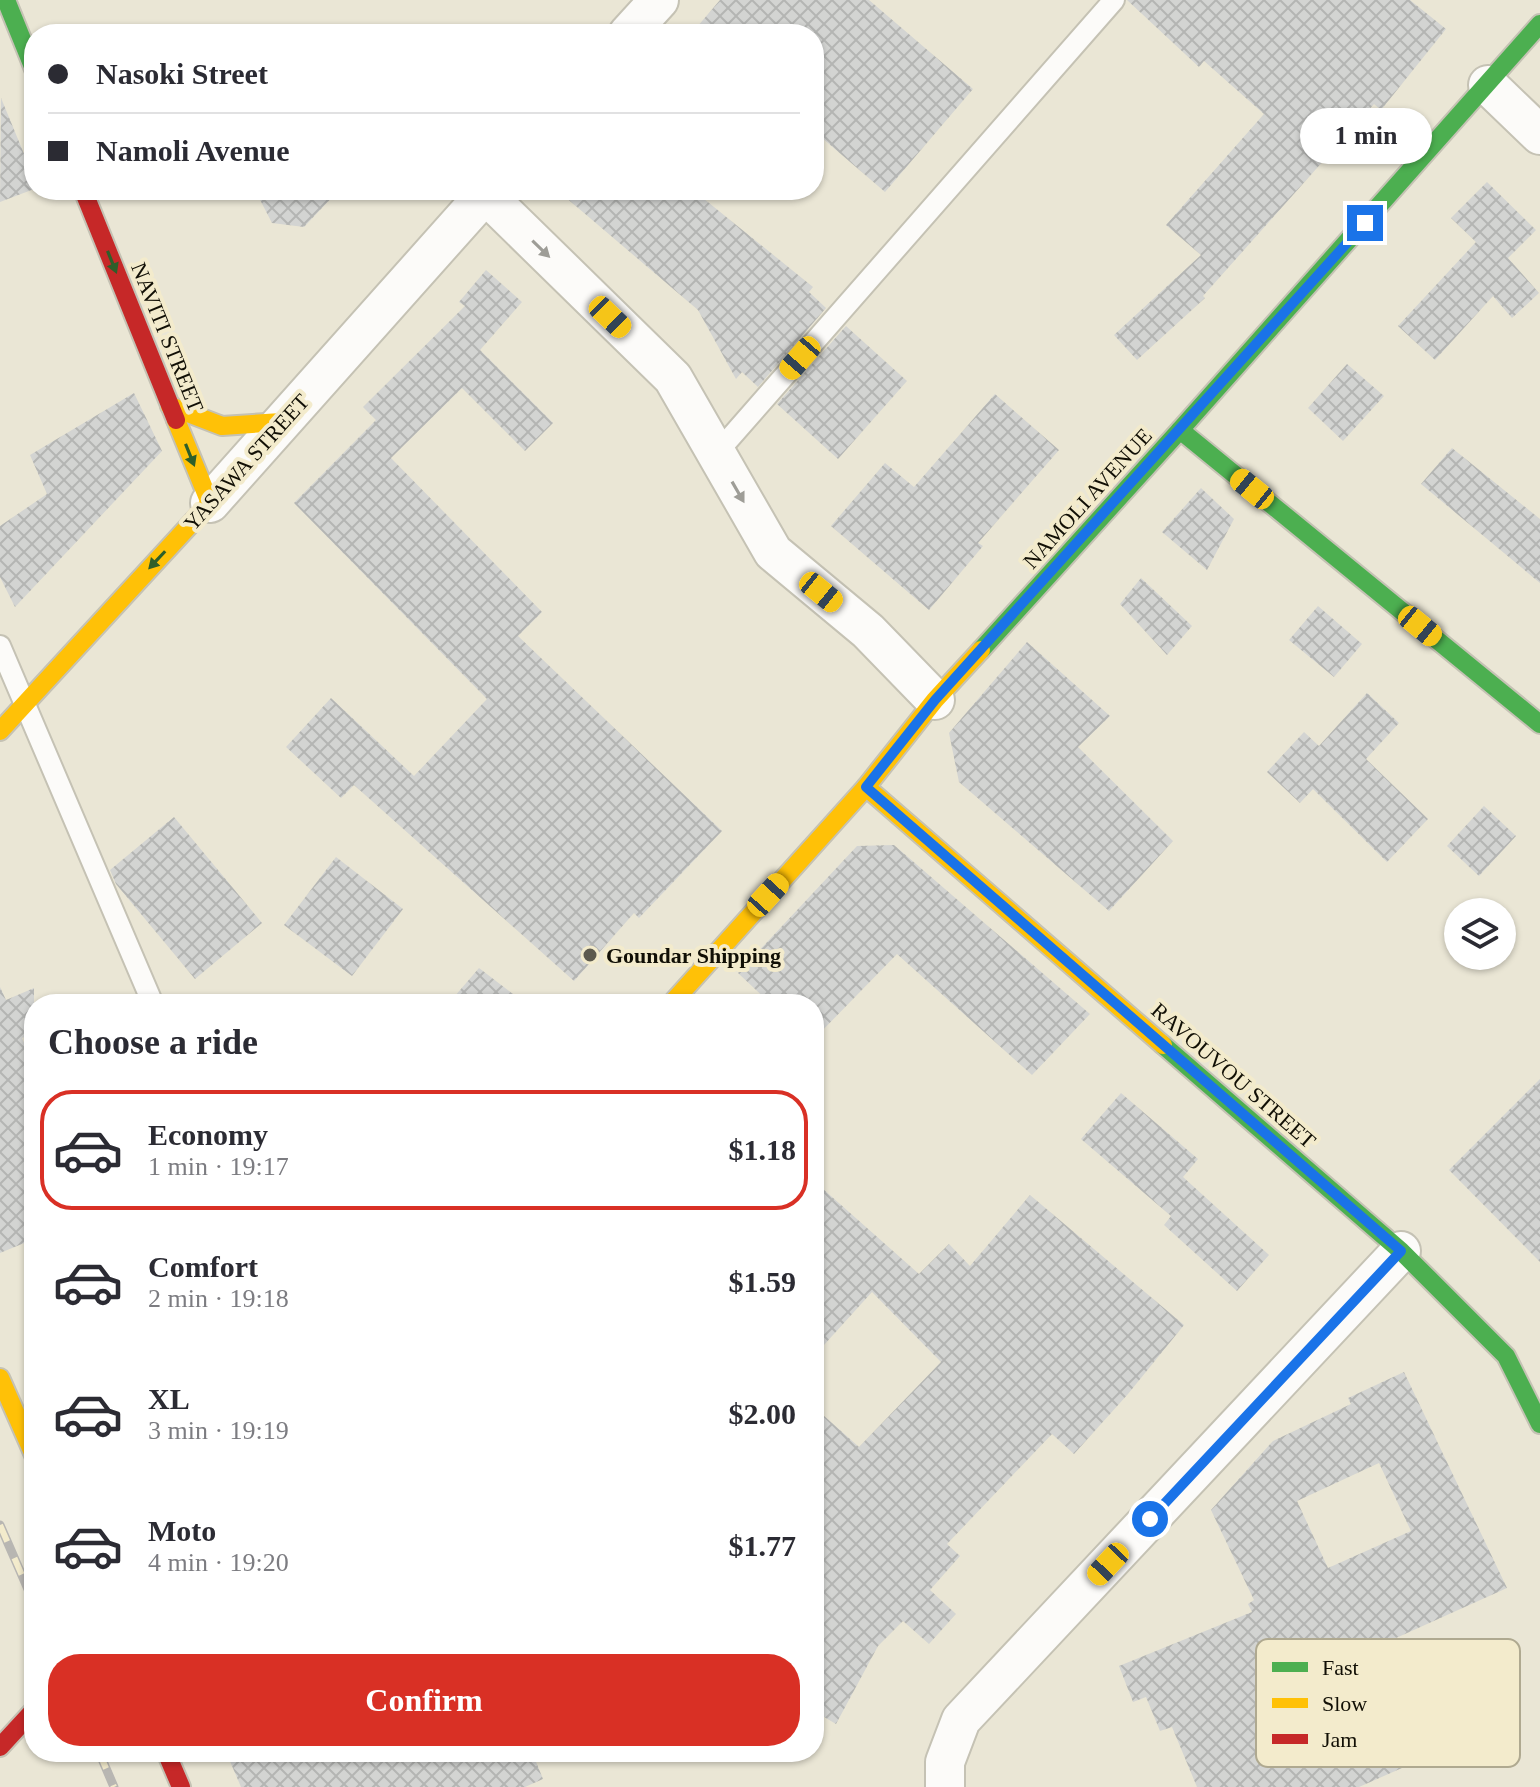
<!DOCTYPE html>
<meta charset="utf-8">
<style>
:root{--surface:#fff;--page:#f7f7f7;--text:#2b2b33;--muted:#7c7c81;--line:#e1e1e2;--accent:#d93025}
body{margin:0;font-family:Georgia,serif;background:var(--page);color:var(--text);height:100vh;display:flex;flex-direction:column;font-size:30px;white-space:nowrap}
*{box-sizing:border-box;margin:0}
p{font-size:26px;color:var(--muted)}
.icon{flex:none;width:44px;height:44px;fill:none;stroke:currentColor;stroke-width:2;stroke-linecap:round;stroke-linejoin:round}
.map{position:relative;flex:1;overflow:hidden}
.side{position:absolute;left:24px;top:994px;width:800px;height:768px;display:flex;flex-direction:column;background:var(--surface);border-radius:32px;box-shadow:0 2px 6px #0004}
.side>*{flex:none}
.top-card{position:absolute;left:24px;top:24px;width:800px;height:176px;border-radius:32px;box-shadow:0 2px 6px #0004;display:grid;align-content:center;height:176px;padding:0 24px;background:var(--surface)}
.tools{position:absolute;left:1444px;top:898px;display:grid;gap:16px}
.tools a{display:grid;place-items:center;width:72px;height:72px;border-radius:50%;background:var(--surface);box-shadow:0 2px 6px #0004;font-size:40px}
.end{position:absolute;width:36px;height:36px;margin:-18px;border:10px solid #1a73e8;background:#fff;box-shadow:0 0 0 4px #fff}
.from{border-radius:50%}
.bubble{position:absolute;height:56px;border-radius:28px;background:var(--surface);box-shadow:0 2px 6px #0004;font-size:26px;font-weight:600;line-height:56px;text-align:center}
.car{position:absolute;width:24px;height:48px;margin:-24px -12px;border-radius:10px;box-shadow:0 0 6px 2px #0007;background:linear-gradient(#f5c518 24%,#345 0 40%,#f5c518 0 76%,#345 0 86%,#f5c518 0)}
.top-card b{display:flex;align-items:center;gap:28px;height:76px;font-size:30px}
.top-card b+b{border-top:2px solid var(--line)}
.top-card i{width:20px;height:20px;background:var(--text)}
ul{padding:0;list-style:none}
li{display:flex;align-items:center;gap:24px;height:120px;margin:0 16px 12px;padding:0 8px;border:4px solid transparent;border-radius:32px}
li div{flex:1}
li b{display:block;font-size:30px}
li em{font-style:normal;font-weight:600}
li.current{border-color:var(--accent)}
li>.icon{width:72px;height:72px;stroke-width:1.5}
h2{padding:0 24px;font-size:36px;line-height:96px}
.primary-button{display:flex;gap:16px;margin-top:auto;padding:16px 24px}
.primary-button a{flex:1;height:92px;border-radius:32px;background:var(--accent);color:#fff;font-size:32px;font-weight:600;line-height:92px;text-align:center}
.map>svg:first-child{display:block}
.building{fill:url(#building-cross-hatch);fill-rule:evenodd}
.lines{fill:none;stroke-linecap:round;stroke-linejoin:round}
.lane-casing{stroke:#c5c2b4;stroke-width:24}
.street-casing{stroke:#c5c2b4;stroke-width:42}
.fast-casing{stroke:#c5c2b4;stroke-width:22}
.slow-casing{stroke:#c5c2b4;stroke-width:22}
.jam-casing{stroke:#c5c2b4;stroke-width:22}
.lane{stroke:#fcfbf9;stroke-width:20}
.street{stroke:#fcfbf9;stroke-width:38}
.fast{stroke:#4caf50;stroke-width:18}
.slow{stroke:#ffc107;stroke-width:18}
.jam{stroke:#c62828;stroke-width:18}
.rail-casing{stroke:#b8b6b2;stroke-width:9}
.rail{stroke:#f3ebcc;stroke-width:6;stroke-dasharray:18;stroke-linecap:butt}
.oneway{fill:#9e9d97}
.oneway2{fill:#2e5f2a}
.route{stroke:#1a73e8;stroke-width:10}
.poi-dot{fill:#5d5a4e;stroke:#f3ebcc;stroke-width:3}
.labels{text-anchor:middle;stroke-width:8;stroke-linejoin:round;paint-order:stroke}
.street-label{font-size:22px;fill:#110f05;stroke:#f3ebcc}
.poi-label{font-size:22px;font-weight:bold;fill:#110f05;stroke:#f3ebcc;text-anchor:start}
.key{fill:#f3ebcc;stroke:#afa990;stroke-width:2}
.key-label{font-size:22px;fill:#110f05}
</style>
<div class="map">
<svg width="1540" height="1787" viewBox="0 0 1540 1787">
<defs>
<pattern id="building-cross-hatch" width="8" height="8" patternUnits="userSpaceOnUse" patternTransform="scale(2)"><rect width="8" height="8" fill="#d3d4d2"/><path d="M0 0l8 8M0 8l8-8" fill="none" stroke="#b4b5b3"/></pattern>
</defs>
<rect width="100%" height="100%" fill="#eae6d5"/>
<g class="building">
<polygon points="720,0 869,0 973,89 885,192 814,131 814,34 691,34"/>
<polygon points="1127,0 1410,0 1446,29 1381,110 1374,104 1203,296 1205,298 1137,360 1114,335 1201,255 1166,225 1264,114 1204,61 1199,67"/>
<polygon points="1,98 34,178 34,189 0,202"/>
<polygon points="1487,182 1536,230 1508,258 1539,293 1512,318 1493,296 1435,360 1398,326 1476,242 1451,218"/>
<polygon points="255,190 339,190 304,227 272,223"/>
<polygon points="557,190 693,190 813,287 809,292 826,308 758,387 742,372 736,379 698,310"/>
<polygon points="486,270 522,302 480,350 553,423 525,451 462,388 391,458 542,612 518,636 722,831 639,918 634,913 574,981 354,785 341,798 286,747 331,698 414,776 487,699 294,503 376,420 363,407 465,306 459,302"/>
<polygon points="846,326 907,381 838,459 777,404"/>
<polygon points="1347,364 1384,396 1343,441 1308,408"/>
<polygon points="134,393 162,451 15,607 0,577 0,526 47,494 30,455"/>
<polygon points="995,394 1059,450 978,543 983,546 929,610 831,526 885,463 914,487"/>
<polygon points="1452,448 1540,519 1540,583 1421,484"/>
<polygon points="1201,488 1234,519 1207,570 1162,532"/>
<polygon points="1141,578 1192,626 1167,655 1120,604"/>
<polygon points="1318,606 1362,644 1334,677 1289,640"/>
<polygon points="1027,642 1110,716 1078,747 1173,841 1109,911 959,782 949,733"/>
<polygon points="1367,693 1399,723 1366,759 1428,819 1387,862 1313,789 1300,803 1267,772 1304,732 1319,746"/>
<polygon points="1484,806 1516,836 1479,876 1447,846"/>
<polygon points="174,817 262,923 195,979 116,884 110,870"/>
<polygon points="894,845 1090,1014 1032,1075 897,954 814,1039 814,1004 771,1004 738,973 857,846"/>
<polygon points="336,857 403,909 352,976 284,925"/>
<polygon points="479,968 526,1004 448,1004"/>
<polygon points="0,987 6,1000 34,988 34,1033 22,1038 34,1067 34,1239 0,1253"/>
<polygon points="1540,1079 1540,1262 1449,1170"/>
<polygon points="1121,1093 1198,1159 1183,1177 1269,1255 1237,1291 1164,1225 1171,1216 1081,1139"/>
<polygon points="814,1181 919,1274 949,1244 970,1266 1030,1195 1184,1325 1128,1394 1074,1454 1052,1434 947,1544 960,1556 930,1590 956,1614 929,1644 903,1621 878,1646 836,1724 814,1711 814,1407 859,1447 941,1362 872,1292 814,1356"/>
<path d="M 1404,1372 L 1507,1588 L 1396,1638 L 1445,1749 L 1359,1787 L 1197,1787 L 1172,1727 L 1160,1731 L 1146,1697 L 1133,1702 L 1119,1666 L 1252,1612 L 1248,1604 L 1254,1600 L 1211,1510 L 1273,1441 L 1351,1404 L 1348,1398 ZM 1379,1463 L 1411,1531 L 1328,1568 L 1297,1501 Z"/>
<polygon points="226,1752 532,1752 543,1779 525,1787 241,1787"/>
</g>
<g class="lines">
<defs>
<g id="lane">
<polyline points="716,454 1114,0"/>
<polyline points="0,646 153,1004"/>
</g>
<g id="street">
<polyline points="628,34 659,0"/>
<polyline points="1488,85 1540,135"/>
<polyline points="485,194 673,378 773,552 868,631 935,700"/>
<polyline points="210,503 489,190"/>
<polyline points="945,1787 945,1762 961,1720 1401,1251"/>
</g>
<g id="fast">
<polyline points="6,0 34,69"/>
<polyline points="1180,430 1540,724"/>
<polyline points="981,650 1180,430 1540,24"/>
<polyline points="1163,1045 1401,1251 1506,1356 1540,1424"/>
</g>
<g id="slow">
<polyline points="170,406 222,426 281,422"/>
<polyline points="0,731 210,503 176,420"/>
<polyline points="866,787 1163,1045"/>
<polyline points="671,1004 866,787 935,700 981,650"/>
<polyline points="0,1378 34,1455"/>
</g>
<g id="jam">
<polyline points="83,190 176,420"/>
<polyline points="0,1747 34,1710"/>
<polyline points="166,1752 181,1787"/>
</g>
</defs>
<use href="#lane" class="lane-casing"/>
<use href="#street" class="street-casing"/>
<use href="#fast" class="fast-casing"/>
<use href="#slow" class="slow-casing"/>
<use href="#jam" class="jam-casing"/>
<use href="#lane" class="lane"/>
<use href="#street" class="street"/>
<use href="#fast" class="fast"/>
<use href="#slow" class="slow"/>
<use href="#jam" class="jam"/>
<defs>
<g id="rail">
<polyline points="0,1525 34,1603"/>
<polyline points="99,1752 114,1787"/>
</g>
</defs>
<use href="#rail" class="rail-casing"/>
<use href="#rail" class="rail"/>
</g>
<defs><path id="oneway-solid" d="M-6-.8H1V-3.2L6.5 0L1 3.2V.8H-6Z" transform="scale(2)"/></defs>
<g class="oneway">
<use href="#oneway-solid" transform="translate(541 249) rotate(44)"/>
<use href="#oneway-solid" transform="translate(738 492) rotate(60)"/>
</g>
<g class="oneway2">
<use href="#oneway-solid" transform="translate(112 262) rotate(68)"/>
<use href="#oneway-solid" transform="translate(190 455) rotate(68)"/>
<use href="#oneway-solid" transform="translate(157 560) rotate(133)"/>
</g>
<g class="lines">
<polyline class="route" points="1150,1519 1401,1251 866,787 935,700 1365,223"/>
</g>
<circle class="poi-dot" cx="590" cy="955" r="8"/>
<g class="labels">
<g class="street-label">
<text transform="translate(168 337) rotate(68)" y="8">NAVITI STREET</text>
<text transform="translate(246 462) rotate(-48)" y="8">YASAWA STREET</text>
<text transform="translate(1087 498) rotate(-48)" y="8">NAMOLI AVENUE</text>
<text transform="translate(1234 1075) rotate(41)" y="8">RAVOUVOU STREET</text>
</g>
<g class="poi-label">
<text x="606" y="963">Goundar Shipping</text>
</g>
</g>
<rect x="1256" y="1639" width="264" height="128" rx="12" class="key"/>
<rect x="1272" y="1662" width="36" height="10" fill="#4caf50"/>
<rect x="1272" y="1698" width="36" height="10" fill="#ffc107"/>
<rect x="1272" y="1734" width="36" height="10" fill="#c62828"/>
<g class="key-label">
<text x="1322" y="1675">Fast</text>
<text x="1322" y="1711">Slow</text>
<text x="1322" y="1747">Jam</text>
</g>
</svg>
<div class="tools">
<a><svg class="icon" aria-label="layers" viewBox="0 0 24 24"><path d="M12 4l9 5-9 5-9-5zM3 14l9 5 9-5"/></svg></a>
</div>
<i class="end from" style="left:1150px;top:1519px"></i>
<i class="end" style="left:1365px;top:223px"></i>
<div class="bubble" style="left:1300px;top:108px;width:132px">1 min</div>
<i class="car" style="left:610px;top:317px;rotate:134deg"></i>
<i class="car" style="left:800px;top:358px;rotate:221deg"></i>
<i class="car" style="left:1252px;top:489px;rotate:309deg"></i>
<i class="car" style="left:821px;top:592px;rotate:129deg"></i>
<i class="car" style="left:1420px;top:626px;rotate:129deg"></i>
<i class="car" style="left:768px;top:895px;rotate:42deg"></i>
<i class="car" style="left:1108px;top:1564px;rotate:223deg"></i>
<div class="top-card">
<b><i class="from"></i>Nasoki Street</b>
<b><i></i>Namoli Avenue</b>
</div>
<section class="side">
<h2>Choose a ride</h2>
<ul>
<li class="current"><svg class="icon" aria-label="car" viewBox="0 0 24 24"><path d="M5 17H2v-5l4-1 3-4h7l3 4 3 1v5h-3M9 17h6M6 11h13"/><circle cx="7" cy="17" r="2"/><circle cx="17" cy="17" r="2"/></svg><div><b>Economy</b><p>1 min · 19:17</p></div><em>$1.18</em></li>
<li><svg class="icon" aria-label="car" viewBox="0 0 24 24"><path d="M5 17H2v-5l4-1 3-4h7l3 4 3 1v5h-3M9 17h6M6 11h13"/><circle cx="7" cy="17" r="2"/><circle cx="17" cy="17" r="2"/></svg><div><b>Comfort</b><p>2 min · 19:18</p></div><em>$1.59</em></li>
<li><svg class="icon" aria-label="car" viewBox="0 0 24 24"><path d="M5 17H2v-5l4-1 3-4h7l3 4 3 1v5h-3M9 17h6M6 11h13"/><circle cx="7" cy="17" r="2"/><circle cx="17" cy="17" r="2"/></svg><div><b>XL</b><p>3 min · 19:19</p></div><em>$2.00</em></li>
<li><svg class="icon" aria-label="car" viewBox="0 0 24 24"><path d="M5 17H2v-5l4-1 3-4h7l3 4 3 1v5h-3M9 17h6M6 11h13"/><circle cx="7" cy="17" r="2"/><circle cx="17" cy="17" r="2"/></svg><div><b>Moto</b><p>4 min · 19:20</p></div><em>$1.77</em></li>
</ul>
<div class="primary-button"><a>Confirm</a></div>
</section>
</div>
